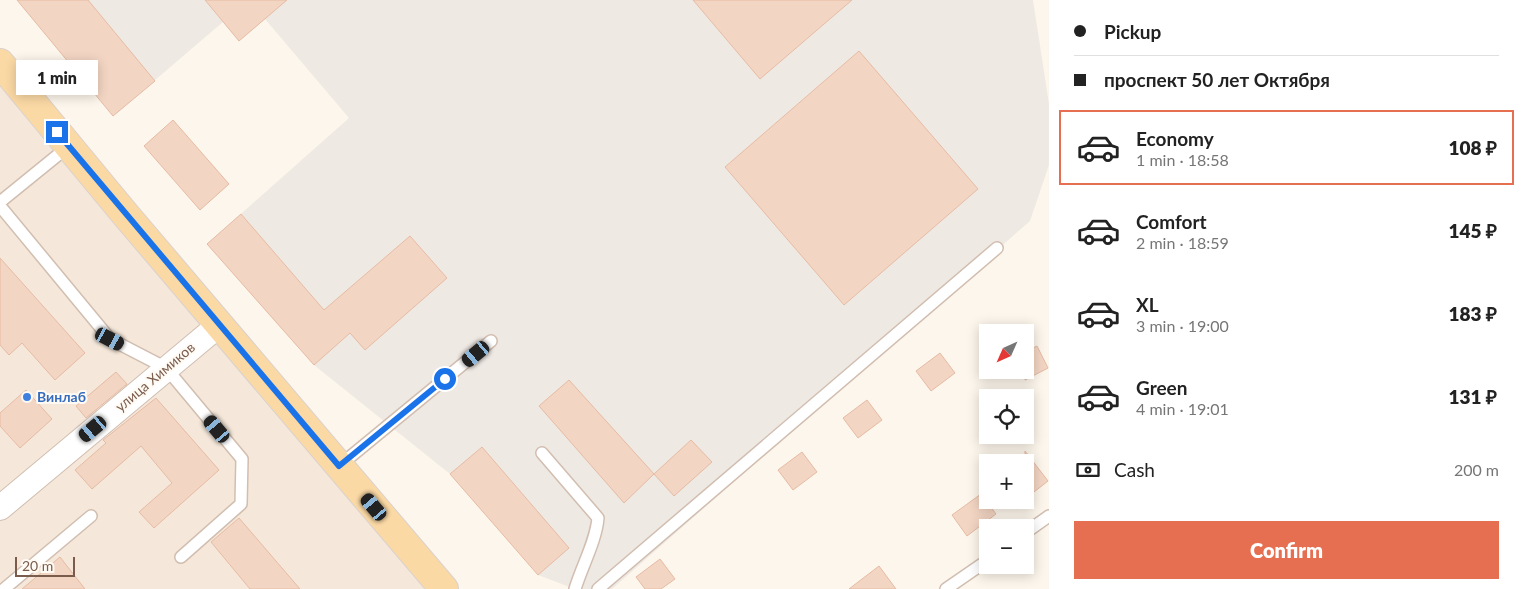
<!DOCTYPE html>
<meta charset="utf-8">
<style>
:root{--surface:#fff;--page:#f2f2f2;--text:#222;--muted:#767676;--line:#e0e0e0;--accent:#e76f51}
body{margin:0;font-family:Lato,sans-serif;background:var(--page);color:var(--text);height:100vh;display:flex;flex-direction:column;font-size:19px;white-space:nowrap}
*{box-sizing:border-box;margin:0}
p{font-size:16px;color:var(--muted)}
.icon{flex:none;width:28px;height:28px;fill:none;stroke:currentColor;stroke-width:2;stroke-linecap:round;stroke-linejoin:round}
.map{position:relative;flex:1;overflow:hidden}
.drawer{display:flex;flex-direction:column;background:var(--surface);width:475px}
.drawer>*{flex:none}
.top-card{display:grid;align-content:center;height:110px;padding:0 25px;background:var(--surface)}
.needle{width:32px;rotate:225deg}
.buttons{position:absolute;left:979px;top:324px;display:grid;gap:10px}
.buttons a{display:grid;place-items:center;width:55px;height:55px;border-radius:0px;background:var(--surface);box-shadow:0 2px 12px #0003;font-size:25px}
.scale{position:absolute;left:15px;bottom:12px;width:60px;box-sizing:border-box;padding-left:5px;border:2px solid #7a5c4d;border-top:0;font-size:14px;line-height:18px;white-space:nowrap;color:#7a5c4d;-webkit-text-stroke:4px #fffaf3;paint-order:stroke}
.end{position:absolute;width:22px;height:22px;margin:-11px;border:6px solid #1a73e8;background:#fff;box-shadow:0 0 0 2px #fff}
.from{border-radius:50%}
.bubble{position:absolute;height:35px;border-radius:0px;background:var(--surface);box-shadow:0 2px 12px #0003;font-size:16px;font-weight:800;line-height:35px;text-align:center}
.car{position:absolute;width:15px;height:30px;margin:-15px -8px;border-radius:6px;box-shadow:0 0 4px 1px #0007;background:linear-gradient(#222 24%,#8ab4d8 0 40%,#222 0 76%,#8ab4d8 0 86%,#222 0)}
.top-card b{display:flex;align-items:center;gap:18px;height:48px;font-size:19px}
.top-card b+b{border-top:1px solid var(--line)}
.top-card i{width:12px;height:12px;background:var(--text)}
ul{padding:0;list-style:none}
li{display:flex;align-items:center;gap:15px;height:75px;margin:0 10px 8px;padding:0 15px;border:2px solid transparent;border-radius:0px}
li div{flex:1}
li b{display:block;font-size:19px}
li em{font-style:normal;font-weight:800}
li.active{border-color:var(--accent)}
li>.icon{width:45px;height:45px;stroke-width:1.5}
.pay{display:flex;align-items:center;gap:12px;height:55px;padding:0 25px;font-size:19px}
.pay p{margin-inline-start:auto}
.cta{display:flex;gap:10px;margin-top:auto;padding:10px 25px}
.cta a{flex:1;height:58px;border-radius:0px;background:var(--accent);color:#fff;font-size:20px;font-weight:800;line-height:58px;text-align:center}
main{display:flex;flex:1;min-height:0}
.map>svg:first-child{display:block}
.residential{fill:#f5e8da}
.industrial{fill:#efe9e4}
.building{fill:#f3d5c3;stroke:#e6bba3}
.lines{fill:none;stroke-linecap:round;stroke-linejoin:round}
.lane-casing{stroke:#d1beb0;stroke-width:14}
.street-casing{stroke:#d1beb0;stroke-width:26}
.primary-casing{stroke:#dad1cd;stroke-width:30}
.lane{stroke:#fff;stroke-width:11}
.street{stroke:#fff;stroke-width:24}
.primary{stroke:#fbd9a5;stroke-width:28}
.route{stroke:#1a73e8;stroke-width:6}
.shop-dot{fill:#3f7fe0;stroke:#fffaf3;stroke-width:2}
.labels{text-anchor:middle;stroke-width:4;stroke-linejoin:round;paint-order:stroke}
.street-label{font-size:14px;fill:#7a5c4d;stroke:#fffaf3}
.shop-label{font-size:14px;font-weight:bold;fill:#366cbe;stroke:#fffaf3;text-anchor:start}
</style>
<main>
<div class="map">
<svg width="1049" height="589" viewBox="0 0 1049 589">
<rect width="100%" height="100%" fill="#fdf6ec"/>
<polygon class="residential" points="0,75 437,589 0,589"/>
<polygon class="industrial" points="17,0 1033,0 1049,104 1049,165 1030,221 612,589 575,589 538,575 450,474 314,365 207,244 349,118 265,19 239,41 223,22 113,116"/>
<g class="building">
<polygon points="17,0 88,0 155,81 113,116"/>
<polygon points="205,0 287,0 239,41"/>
<polygon points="693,0 852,0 760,79"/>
<polygon points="859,51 978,189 844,305 725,167"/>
<polygon points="173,120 229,184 200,210 144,146"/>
<polygon points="241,214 324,310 410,236 447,278 365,350 350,333 314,365 207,244"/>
<polygon points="0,258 85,353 55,380 22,343 9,355 0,345"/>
<polygon points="1037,346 1048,368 1025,380 1025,352"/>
<polygon points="940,353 955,373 931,391 916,371"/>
<polygon points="116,372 127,384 86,418 76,406"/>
<polygon points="569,380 654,474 624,503 539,406"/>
<polygon points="26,390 52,419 20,448 0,426 0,413"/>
<polygon points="156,398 219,470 154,528 139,512 172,483 141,446 92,489 75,470 106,443 103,440"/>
<polygon points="867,400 882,420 858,438 843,418"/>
<polygon points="691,440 712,462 674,496 654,474"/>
<polygon points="482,447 569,548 538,575 450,474"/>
<polygon points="1025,451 1048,481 1025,499"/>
<polygon points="802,452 817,472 793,490 778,470"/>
<polygon points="981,494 996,514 967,536 952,515"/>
<polygon points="239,518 300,589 250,589 211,542"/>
<polygon points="60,557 85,589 22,589"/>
<polygon points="660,559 675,579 661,589 645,589 636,577"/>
<polygon points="879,566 896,589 849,589"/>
</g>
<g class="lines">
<defs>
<g id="lane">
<polyline points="0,202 69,146"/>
<polyline points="0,206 110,339 166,368 242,459 241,504 181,557"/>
<path d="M 542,453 L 598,518 C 596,541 582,566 575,589"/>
<polyline points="339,466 491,341"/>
<polyline points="1025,533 1049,516"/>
<polyline points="4,589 91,516"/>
<polyline points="598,589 997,248"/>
<polyline points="946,589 988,560"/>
</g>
<polyline id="street" points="0,508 219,325"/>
<polyline id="primary" points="0,63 125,214 444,589"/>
</defs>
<use href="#lane" class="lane-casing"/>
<use href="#street" class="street-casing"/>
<use href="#primary" class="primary-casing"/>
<use href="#lane" class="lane"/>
<use href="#street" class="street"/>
<use href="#primary" class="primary"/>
</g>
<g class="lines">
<polyline class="route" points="57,132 339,466 445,379"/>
</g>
<circle class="shop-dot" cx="27" cy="397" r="5"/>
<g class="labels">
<g class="street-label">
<text transform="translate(155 377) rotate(-40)" y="5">улица Химиков</text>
</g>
<g class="shop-label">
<text x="37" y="402">Винлаб</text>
</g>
</g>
</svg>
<div class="buttons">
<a><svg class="needle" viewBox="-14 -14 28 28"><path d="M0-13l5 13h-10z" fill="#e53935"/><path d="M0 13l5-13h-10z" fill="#767676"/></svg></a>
<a><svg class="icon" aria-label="locate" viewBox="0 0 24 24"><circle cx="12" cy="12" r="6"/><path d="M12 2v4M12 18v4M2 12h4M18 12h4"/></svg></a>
<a>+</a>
<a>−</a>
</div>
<div class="scale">20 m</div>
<i class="end from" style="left:445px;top:379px"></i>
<i class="end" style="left:57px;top:132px"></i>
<div class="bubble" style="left:16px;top:60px;width:82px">1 min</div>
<i class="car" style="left:110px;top:339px;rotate:118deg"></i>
<i class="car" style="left:476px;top:354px;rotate:230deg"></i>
<i class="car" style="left:93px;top:429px;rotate:230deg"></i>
<i class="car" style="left:217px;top:429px;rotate:320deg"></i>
<i class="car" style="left:374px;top:507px;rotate:320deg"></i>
</div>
<section class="drawer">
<div class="top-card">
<b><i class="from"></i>Pickup</b>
<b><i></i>проспект 50 лет Октября</b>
</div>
<ul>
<li class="active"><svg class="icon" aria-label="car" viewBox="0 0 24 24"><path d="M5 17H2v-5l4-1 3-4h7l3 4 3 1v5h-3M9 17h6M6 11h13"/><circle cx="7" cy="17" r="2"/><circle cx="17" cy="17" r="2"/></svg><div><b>Economy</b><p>1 min · 18:58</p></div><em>108 ₽</em></li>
<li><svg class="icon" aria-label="car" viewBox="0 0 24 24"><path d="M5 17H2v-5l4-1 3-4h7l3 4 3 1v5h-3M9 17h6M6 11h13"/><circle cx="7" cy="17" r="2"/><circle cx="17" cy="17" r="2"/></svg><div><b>Comfort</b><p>2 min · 18:59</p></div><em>145 ₽</em></li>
<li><svg class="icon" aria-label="car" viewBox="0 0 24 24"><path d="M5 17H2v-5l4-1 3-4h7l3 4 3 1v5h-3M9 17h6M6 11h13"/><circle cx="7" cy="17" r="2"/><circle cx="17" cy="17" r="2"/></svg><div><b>XL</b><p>3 min · 19:00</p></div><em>183 ₽</em></li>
<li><svg class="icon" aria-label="car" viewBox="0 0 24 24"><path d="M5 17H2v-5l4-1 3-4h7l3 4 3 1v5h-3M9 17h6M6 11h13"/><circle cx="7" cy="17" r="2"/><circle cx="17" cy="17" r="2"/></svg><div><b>Green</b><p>4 min · 19:01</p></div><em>131 ₽</em></li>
</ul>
<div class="pay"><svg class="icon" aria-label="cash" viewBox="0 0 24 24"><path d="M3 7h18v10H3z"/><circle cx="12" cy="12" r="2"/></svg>Cash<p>200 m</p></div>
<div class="cta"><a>Confirm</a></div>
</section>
</main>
